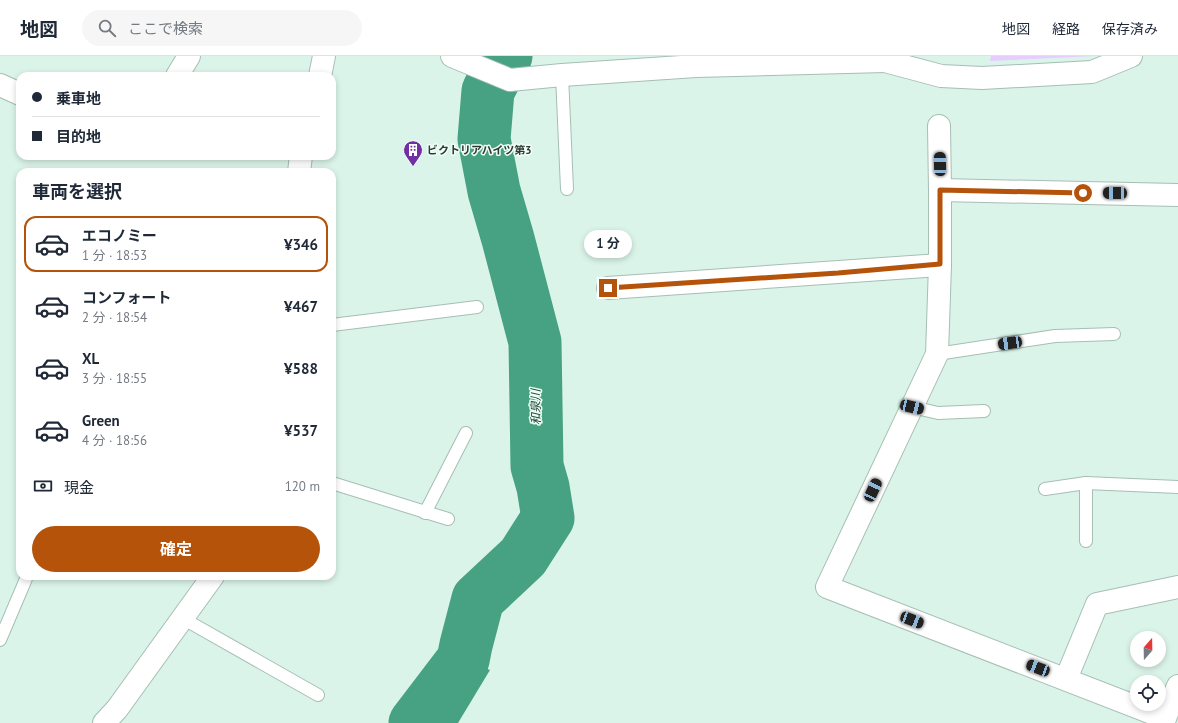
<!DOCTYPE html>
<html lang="ja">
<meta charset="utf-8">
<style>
:root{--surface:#fff;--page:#f6f6f7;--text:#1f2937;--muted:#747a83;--line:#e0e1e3;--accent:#b45309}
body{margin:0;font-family:"PT Sans","Noto Sans JP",sans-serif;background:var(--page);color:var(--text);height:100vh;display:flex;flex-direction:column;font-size:15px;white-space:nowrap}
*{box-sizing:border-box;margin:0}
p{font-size:13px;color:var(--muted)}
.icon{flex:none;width:22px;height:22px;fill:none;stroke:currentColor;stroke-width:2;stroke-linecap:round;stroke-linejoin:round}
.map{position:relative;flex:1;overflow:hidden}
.sheet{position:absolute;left:16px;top:112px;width:320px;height:412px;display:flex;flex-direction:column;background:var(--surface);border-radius:12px;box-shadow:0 2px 6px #0003}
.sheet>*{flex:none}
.banner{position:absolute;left:16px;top:16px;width:320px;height:88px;border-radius:12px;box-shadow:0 2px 6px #0003;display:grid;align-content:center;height:88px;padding:0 16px;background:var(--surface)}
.needle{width:26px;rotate:20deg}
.buttons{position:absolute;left:1130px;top:575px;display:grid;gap:8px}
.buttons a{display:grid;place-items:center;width:36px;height:36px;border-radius:50%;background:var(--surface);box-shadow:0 2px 6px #0003;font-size:20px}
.end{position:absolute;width:18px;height:18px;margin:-9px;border:5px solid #b45309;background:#fff;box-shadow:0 0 0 2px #fff}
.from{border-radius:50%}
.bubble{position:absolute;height:28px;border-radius:14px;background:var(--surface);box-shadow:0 2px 6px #0003;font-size:13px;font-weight:700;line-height:28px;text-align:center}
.car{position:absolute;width:12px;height:24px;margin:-12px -6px;border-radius:5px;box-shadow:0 0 3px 1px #0007;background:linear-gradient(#222 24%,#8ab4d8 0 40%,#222 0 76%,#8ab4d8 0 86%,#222 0)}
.banner b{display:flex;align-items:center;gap:14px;height:38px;font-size:15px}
.banner b+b{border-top:1px solid var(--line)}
.banner i{width:10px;height:10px;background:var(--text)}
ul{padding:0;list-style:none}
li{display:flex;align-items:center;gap:12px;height:56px;margin:0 8px 6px;padding:0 8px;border:2px solid transparent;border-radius:12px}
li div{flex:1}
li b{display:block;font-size:15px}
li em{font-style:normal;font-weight:700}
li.selected{border-color:var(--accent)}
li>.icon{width:36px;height:36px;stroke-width:1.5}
h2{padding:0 16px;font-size:18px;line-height:48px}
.pay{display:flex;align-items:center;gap:10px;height:44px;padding:0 16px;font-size:15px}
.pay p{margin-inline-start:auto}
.button{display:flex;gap:8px;margin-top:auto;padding:8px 16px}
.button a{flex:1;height:46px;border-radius:24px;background:var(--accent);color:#fff;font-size:16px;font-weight:700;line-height:46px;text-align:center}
header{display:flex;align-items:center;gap:24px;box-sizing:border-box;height:56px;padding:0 20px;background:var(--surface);border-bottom:1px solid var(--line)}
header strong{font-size:19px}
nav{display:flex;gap:22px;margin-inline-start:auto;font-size:14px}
.search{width:280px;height:36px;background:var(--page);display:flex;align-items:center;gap:10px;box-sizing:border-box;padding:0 14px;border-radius:22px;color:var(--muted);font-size:15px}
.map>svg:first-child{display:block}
.green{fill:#e5cdfe}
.water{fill:#46a282}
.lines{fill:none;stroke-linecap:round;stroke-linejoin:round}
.river{stroke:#46a282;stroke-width:53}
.lane-casing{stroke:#a6beb4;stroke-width:14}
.street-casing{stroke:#a6beb4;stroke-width:24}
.secondary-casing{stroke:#a6beb4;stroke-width:24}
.lane{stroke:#fff;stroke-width:12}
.street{stroke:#fff;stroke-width:22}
.secondary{stroke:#fff;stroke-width:22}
.route{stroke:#b45309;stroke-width:5}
.labels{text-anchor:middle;stroke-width:3;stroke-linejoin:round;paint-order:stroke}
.poi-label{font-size:11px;font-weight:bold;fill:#2e3834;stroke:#effff8;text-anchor:start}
.water-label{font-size:12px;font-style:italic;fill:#20483a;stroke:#effff8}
</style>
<header>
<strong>地図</strong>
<div class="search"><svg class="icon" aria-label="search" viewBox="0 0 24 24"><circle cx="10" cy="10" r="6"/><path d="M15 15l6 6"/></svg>ここで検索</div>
<nav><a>地図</a><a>経路</a><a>保存済み</a></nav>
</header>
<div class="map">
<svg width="1178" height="667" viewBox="0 0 1178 667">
<rect width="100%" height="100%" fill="#dbf4e9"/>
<polygon class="green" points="991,0 1094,0 990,5"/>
<polygon class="water" points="463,604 490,614 458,667 415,667"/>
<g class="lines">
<polyline class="river" points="415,667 463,604 466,589 478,543 523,501 548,462 543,431 537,410 535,286 508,183 494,135 484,83 488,35 506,0"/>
<defs>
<g id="lane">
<polyline points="562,19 567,133"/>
<polyline points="332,269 477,251"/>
<polyline points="937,298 1055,280 1114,278"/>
<polyline points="912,351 938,357 984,355"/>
<polyline points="332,427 448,463"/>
<polyline points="1045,433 1086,427 1178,431"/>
<polyline points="425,457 466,377"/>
<polyline points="1086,485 1086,427"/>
<polyline points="182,562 318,639"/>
<polyline points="0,584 23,530 27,520"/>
</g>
<g id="street">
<polyline points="885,5 941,20 982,22 1092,16 1131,0"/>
<polyline points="320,20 324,0"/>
<polyline points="939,70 940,134 940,209 937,298 827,531 1165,662"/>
<polyline points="299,116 301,100"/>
<polyline points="940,134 1178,139"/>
<polyline points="608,232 940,209"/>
<polyline points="1066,623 1097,548 1178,531"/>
<polyline points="104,667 117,653 213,520"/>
<polyline points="1161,667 1165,662 1178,630"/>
</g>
<g id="secondary">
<polyline points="452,0 510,24 562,19 696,10 885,5 886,0"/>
<polyline points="177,20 189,0"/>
<polyline points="0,29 20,38"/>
</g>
</defs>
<use href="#lane" class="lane-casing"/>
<use href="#street" class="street-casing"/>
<use href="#secondary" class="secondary-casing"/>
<use href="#lane" class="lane"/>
<use href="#street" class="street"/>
<use href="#secondary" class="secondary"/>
</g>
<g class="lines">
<polyline class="route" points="608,232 838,217 940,208 940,134 1083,137"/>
</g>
<defs>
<symbol id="building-pin" viewBox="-11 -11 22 30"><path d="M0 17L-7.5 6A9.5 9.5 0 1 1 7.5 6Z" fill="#722fa3" stroke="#effff8"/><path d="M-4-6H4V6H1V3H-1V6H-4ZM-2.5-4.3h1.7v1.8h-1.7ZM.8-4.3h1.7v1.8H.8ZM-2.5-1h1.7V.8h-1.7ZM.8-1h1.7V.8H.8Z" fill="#fff"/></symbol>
</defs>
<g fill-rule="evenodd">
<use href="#building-pin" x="402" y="83" width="22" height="30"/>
</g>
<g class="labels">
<g class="poi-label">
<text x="427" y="98">ビクトリアハイツ第3</text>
</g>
<g class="water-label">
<text transform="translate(536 351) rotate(-91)" y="4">和泉川</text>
</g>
</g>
</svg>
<div class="buttons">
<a><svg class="needle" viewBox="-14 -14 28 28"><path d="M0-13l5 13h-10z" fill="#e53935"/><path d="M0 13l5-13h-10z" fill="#747a83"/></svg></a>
<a><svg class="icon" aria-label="locate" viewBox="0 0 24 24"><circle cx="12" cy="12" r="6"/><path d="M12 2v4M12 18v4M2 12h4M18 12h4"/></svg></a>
</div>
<i class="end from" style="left:1083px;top:137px"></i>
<i class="end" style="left:608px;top:232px"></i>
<div class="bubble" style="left:584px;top:174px;width:48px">1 分</div>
<i class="car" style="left:940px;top:108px;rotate:359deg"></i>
<i class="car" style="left:1115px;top:137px;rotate:271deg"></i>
<i class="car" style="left:1010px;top:287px;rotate:262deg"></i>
<i class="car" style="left:912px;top:351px;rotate:103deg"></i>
<i class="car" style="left:873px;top:434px;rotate:25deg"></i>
<i class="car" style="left:912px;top:564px;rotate:111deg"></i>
<i class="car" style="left:1038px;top:612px;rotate:291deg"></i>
<div class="banner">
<b><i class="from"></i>乗車地</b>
<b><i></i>目的地</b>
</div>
<section class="sheet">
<h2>車両を選択</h2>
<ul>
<li class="selected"><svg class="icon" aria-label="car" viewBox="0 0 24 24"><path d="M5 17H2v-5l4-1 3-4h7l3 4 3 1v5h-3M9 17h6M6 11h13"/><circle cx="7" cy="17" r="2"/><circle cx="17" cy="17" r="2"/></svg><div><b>エコノミー</b><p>1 分 · 18:53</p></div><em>¥346</em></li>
<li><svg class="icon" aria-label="car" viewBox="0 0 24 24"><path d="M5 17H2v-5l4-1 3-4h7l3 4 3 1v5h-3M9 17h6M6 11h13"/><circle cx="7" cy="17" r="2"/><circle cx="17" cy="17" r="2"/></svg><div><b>コンフォート</b><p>2 分 · 18:54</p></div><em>¥467</em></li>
<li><svg class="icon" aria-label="car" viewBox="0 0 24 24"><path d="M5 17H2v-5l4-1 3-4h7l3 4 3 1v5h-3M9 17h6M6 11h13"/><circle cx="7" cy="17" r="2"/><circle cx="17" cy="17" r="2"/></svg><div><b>XL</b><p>3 分 · 18:55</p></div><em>¥588</em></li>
<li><svg class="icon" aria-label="car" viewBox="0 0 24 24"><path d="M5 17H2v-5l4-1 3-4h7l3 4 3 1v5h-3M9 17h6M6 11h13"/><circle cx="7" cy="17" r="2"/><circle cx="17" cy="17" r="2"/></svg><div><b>Green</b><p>4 分 · 18:56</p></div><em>¥537</em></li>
</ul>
<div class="pay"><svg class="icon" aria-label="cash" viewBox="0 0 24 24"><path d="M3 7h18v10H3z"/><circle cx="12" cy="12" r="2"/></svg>現金<p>120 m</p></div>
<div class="button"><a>確定</a></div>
</section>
</div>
